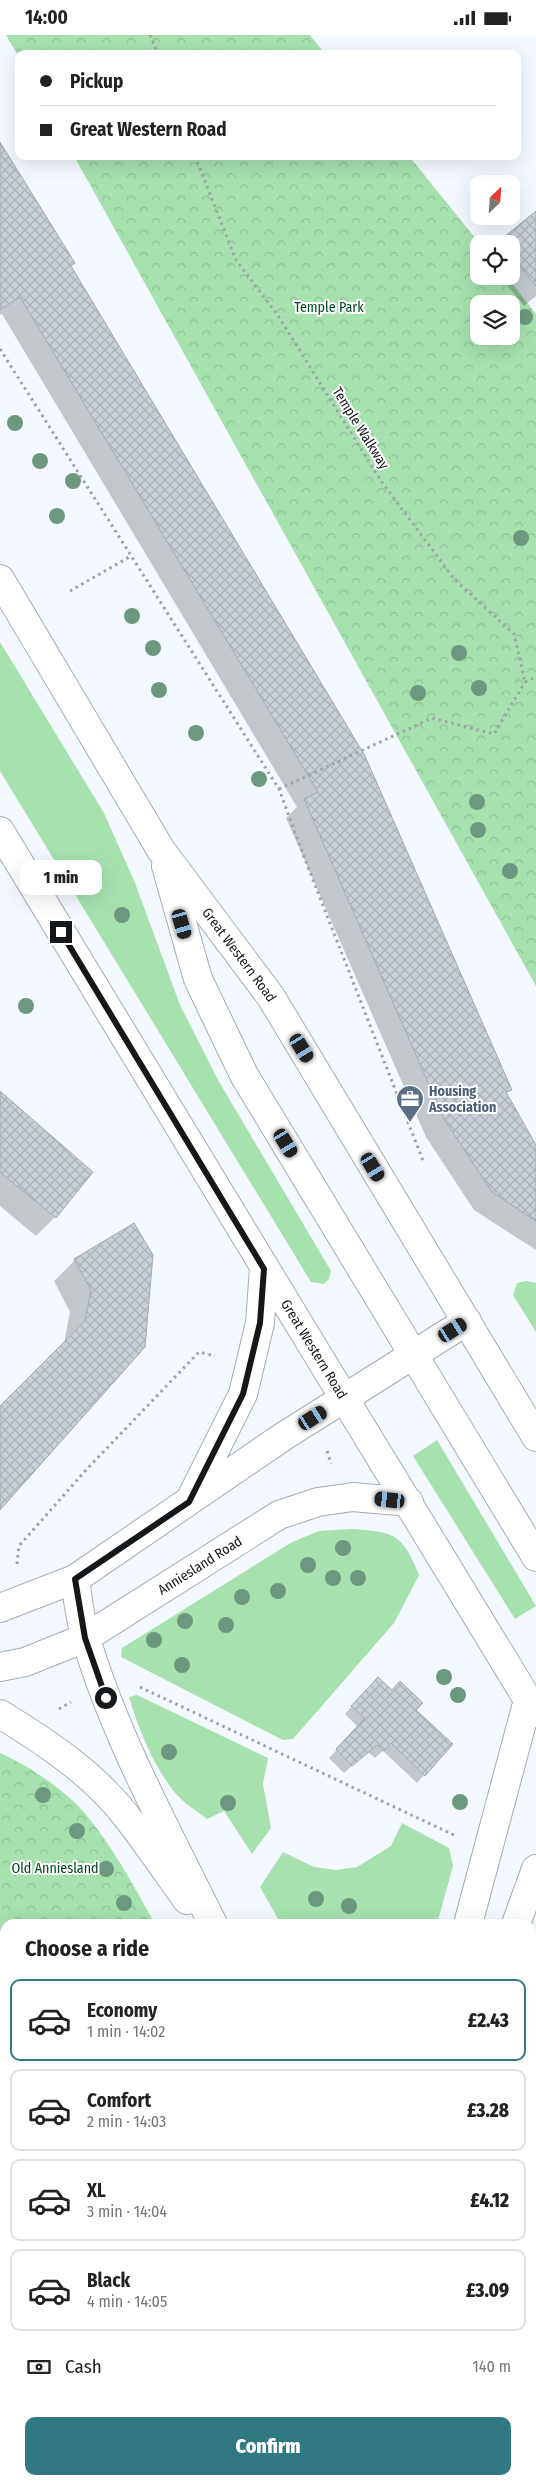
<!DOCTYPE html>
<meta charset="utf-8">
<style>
:root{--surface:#fff;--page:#f2f2f2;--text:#222;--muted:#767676;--line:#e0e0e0;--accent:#317982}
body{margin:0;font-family:"Fira Sans Condensed",sans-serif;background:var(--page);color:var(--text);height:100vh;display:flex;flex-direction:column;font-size:19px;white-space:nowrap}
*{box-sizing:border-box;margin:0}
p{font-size:16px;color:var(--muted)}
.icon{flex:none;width:28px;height:28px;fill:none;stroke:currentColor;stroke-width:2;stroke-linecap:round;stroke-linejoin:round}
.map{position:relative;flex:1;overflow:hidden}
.sheet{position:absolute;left:0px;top:1884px;width:536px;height:566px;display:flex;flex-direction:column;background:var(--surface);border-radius:15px 15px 0 0;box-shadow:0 5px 20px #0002}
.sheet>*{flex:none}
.hud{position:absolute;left:15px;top:15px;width:506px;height:110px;border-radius:10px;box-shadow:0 5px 20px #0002;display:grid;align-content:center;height:110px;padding:0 25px;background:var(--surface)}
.needle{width:32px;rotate:25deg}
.buttons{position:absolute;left:470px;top:140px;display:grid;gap:10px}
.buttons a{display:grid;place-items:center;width:50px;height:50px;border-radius:10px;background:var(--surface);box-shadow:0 5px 20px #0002;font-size:25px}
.end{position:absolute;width:22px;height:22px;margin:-11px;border:6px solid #15181a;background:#fff;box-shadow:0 0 0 2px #fff}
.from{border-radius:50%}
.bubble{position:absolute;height:35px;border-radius:10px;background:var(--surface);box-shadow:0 5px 20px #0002;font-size:16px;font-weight:800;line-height:35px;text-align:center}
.car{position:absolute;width:15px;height:30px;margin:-15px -8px;border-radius:6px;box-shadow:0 0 4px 1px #0007;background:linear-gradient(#222 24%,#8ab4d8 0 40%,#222 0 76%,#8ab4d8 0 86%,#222 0)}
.hud b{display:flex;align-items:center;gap:18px;height:48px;font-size:19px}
.hud b+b{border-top:1px solid var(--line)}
.hud i{width:12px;height:12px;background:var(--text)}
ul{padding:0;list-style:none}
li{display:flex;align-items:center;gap:15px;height:82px;margin:0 10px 8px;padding:0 15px;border:2px solid var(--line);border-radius:10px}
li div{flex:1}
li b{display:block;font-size:19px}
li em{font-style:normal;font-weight:800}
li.selected{border-color:var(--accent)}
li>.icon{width:45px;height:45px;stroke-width:1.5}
h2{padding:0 25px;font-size:22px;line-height:60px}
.pay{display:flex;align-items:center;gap:12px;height:55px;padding:0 25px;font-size:19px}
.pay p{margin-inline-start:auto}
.action{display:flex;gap:10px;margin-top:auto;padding:10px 25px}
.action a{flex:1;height:58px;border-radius:10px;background:var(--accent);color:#fff;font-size:20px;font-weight:800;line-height:58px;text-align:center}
.status{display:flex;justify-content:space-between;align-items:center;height:35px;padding:0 25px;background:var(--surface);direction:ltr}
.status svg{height:14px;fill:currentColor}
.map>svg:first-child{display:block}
.grass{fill:#a6e1ae}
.forest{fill:url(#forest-firs)}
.park{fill:url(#park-crowns);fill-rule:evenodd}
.shadow{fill:#0003}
.building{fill:url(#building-cross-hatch);stroke:#a4abb2}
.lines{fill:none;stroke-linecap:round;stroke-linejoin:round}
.tertiary-casing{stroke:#a6adb4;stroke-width:30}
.primary-casing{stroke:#a6adb4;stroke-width:30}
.path{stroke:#9ea3a8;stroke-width:3;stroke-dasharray:2.5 4;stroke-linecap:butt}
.tertiary{stroke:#fff;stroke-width:28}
.primary{stroke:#fff;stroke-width:28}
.tree{fill:#6d9880}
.route{stroke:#15181a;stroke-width:6}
.labels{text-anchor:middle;stroke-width:4;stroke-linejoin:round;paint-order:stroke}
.park-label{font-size:14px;fill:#004919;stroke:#fff}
.street-label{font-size:14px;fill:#15181a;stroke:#fff}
.service-label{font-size:14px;font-weight:bold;fill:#4e5e75;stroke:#fff;text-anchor:start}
</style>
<div class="status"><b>14:00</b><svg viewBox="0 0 49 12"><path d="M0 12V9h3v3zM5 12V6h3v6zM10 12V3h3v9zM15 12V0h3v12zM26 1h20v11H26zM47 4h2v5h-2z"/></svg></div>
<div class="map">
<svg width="536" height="2449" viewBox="0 0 536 2449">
<defs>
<pattern id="forest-firs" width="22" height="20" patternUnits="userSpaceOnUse" patternTransform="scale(1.25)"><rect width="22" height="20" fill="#a6e1ae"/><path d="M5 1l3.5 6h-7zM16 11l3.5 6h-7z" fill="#8ec095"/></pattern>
<pattern id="park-crowns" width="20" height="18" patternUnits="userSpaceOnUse" patternTransform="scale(1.25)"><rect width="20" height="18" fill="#a6e1ae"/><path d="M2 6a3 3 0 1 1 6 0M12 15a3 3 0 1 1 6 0" fill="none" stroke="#8ec095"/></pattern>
<pattern id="building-cross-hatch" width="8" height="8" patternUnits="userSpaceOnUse" patternTransform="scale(1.25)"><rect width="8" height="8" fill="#c8cfd6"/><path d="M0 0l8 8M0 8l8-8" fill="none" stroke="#abb1b7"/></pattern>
</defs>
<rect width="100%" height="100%" fill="#f3f9ff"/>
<g class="grass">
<polygon points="0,607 104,778 135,848 180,970 218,1045 331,1236 329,1244 324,1249 311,1247 0,736"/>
<polygon points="526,1246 536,1248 536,1297 513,1260 517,1248"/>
<polygon points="437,1405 536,1571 515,1584 413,1421"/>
<path d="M 351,1494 C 394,1497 402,1498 419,1540 L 394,1588 L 293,1704 L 283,1705 L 121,1622 L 122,1613 L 292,1507 L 319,1496 Z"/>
<path d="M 137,1660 L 268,1723 L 263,1749 L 271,1793 L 252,1819 L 224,1776 L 207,1784 C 198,1777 187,1770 179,1762 C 156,1738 138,1693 129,1662 Z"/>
<polygon points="402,1788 449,1813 453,1831 437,1889 281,1889 260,1852 283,1817 314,1832 336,1835 357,1832 391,1811"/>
</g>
<polygon class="forest" points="536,2278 536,2449 481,2449 482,2445 531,2445 531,2290"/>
<g class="park">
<polygon points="6,0 310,0 325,19 19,19 19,22"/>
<path d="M 74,121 L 409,121 L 480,209 L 479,241 L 506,241 L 536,279 L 536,951 ZM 479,269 L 511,269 L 511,301 L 479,301 Z"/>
<path d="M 0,1718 C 27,1730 62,1753 82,1775 C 110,1807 134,1851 155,1889 L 5,1889 L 5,2445 L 254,2445 L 253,2449 L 0,2449 Z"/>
</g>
<g class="shadow">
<polygon points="0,109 70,232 511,1054 506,1059 536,1113 536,1215 474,1175 426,1102 286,783 297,772 2,279 0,280"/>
<polygon points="536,178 536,261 524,271 500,241 511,241 511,209 497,209"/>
<polygon points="0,1058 91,1137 55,1182 36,1201 0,1171"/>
<polygon points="133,1189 0,1473 0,1373 64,1308 70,1277 54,1246 75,1225"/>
<polygon points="371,1651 415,1675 424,1740 417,1748 383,1716 375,1723 368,1717 344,1738 329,1723 358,1692 345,1679"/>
</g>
<g class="building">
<polygon points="0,107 75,228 71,231 365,721 512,1055 506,1057 536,1110 536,1186 492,1157 444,1084 304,764 318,757 20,262 0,275"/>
<polygon points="536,176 536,251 511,221 511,209 501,209 499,206"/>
<polygon points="0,1056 93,1137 56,1183 0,1137"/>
<polygon points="134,1188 153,1220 145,1312 0,1475 0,1371 85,1286 91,1255 74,1224"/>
<polygon points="378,1642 392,1655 400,1646 423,1668 416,1675 453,1709 425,1741 391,1708 384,1716 377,1710 352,1731 336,1714 365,1683 351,1671"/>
</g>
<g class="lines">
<defs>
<g id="tertiary">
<polyline points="191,1463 243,1359 260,1288 264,1234"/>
<path d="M 75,1544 C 78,1564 80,1585 86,1604 C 116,1704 167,1795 213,1889"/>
<polyline points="0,1573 75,1544 284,1401 467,1286"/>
<path id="s1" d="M 0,1632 L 25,1627 L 85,1603 L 279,1480 L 318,1467 L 353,1462 L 409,1467"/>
<path d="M 0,1679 C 46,1707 94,1739 127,1782 C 148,1809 167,1837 187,1865"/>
<polyline points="531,2036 536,2027"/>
</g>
<g id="primary">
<path id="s2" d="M 0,544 L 161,815 L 271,962 L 536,1402"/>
<path id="s3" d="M 0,796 C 178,1091 357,1384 536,1678"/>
<polyline points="166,831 198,944 244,1040 536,1522"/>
<polyline points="468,1889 528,1665"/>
<polyline points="516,1889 536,1834"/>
<polyline points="531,2162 536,2147"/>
<polyline points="531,2246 536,2240"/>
<polyline points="348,2449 349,2445"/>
<polyline points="439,2449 441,2445"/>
</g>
</defs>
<use href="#tertiary" class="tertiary-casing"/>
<use href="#primary" class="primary-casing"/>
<g class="path">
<polyline points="150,0 158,19"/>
<polyline points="195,121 236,225 277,279 381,446 455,545 514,599 525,647"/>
<polyline points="0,314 279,754 306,827 424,1128"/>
<polyline points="70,556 131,521"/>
<polyline points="525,647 536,642"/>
<polyline points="279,754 432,683 494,699 525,647"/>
<polyline points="327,1416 331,1429"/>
<polyline points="17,1529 19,1511 85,1436 199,1317 215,1321"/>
<polyline points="140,1652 456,1801"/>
<polyline points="59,1674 71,1667"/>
</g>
<use href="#tertiary" class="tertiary"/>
<use href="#primary" class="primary"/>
</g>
<g class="tree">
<circle cx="525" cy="282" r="8"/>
<circle cx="15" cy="388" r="8"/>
<circle cx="40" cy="426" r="8"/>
<circle cx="73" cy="446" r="8"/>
<circle cx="57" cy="481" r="8"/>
<circle cx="521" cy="503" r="8"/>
<circle cx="132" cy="581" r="8"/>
<circle cx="153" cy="613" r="8"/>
<circle cx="459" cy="618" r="8"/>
<circle cx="479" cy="653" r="8"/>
<circle cx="159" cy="655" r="8"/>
<circle cx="418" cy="658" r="8"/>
<circle cx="196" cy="698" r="8"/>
<circle cx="259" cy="744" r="8"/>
<circle cx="477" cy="767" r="8"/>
<circle cx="478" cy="795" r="8"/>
<circle cx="510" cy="836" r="8"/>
<circle cx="122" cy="880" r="8"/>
<circle cx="26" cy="971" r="8"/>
<circle cx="343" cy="1513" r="8"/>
<circle cx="308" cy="1530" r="8"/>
<circle cx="333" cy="1543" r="8"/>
<circle cx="358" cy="1543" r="8"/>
<circle cx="278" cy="1556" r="8"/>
<circle cx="242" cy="1562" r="8"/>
<circle cx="185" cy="1586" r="8"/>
<circle cx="226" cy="1590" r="8"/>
<circle cx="154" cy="1605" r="8"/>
<circle cx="182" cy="1630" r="8"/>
<circle cx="444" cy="1642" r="8"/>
<circle cx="458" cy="1660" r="8"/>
<circle cx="169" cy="1717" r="8"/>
<circle cx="43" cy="1760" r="8"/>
<circle cx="460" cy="1767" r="8"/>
<circle cx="228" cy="1768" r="8"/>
<circle cx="77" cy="1796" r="8"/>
<circle cx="106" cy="1834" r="8"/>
<circle cx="316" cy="1864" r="8"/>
<circle cx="124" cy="1868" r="8"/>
<circle cx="349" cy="1871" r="8"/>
</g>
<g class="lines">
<polyline class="route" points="61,897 264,1234 260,1288 243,1359 189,1467 75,1544 85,1603 106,1663"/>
</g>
<defs>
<symbol id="office-pin" viewBox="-11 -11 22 30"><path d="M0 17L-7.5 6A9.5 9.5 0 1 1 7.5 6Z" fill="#5c6f8a" stroke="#fff"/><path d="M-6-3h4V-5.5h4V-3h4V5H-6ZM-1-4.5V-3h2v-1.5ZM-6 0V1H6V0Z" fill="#fff"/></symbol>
</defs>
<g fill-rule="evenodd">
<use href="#office-pin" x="394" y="1048" width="32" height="43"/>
</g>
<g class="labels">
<g class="park-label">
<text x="329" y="277">Temple Park</text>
<text x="55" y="1838">Old Anniesland</text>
</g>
<g class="street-label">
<text transform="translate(361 393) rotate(58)" y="5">Temple Walkway</text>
<text dy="5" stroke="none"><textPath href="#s2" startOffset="446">Great Western Road</textPath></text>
<text dy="5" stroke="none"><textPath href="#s3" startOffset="606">Great Western Road</textPath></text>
<text dy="5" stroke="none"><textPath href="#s1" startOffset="226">Anniesland Road</textPath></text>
</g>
<g class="service-label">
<text x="429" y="1061">Housing<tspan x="429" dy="16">Association</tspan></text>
</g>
</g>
</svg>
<div class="buttons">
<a><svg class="needle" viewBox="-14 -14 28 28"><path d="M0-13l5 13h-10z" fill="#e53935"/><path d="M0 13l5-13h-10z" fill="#767676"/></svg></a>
<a><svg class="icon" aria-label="locate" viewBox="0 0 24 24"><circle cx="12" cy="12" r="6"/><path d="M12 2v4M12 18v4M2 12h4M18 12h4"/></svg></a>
<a><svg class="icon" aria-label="layers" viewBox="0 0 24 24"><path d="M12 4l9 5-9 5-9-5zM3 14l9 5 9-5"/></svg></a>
</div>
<i class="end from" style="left:106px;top:1663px"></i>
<i class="end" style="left:61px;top:897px"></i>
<div class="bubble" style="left:20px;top:825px;width:82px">1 min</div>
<i class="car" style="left:182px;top:889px;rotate:164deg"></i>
<i class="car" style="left:302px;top:1013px;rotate:149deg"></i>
<i class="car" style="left:286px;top:1108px;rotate:149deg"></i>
<i class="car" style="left:373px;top:1132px;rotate:149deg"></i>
<i class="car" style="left:453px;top:1295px;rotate:58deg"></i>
<i class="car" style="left:313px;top:1383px;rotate:58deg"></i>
<i class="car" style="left:390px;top:1465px;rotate:276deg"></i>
<div class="hud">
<b><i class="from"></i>Pickup</b>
<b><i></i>Great Western Road</b>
</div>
<section class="sheet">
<h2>Choose a ride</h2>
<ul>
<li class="selected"><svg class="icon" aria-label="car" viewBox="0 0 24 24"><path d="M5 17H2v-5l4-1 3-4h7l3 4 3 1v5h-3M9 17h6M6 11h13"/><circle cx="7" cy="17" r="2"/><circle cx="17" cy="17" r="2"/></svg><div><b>Economy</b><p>1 min · 14:02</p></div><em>£2.43</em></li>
<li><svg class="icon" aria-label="car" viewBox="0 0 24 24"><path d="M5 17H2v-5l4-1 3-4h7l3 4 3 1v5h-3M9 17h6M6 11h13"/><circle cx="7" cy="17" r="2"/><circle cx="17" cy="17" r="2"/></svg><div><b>Comfort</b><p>2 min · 14:03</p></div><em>£3.28</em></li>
<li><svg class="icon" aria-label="car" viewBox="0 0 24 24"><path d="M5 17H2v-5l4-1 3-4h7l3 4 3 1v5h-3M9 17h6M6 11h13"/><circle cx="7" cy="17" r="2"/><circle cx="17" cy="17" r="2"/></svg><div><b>XL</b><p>3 min · 14:04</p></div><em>£4.12</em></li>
<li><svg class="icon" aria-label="car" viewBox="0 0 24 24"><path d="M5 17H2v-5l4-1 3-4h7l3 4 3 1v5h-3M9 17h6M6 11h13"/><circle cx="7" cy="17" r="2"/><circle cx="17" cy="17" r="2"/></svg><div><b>Black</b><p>4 min · 14:05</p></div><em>£3.09</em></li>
</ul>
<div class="pay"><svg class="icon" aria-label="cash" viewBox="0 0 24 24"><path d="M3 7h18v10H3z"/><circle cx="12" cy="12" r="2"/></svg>Cash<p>140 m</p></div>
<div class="action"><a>Confirm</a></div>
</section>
</div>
